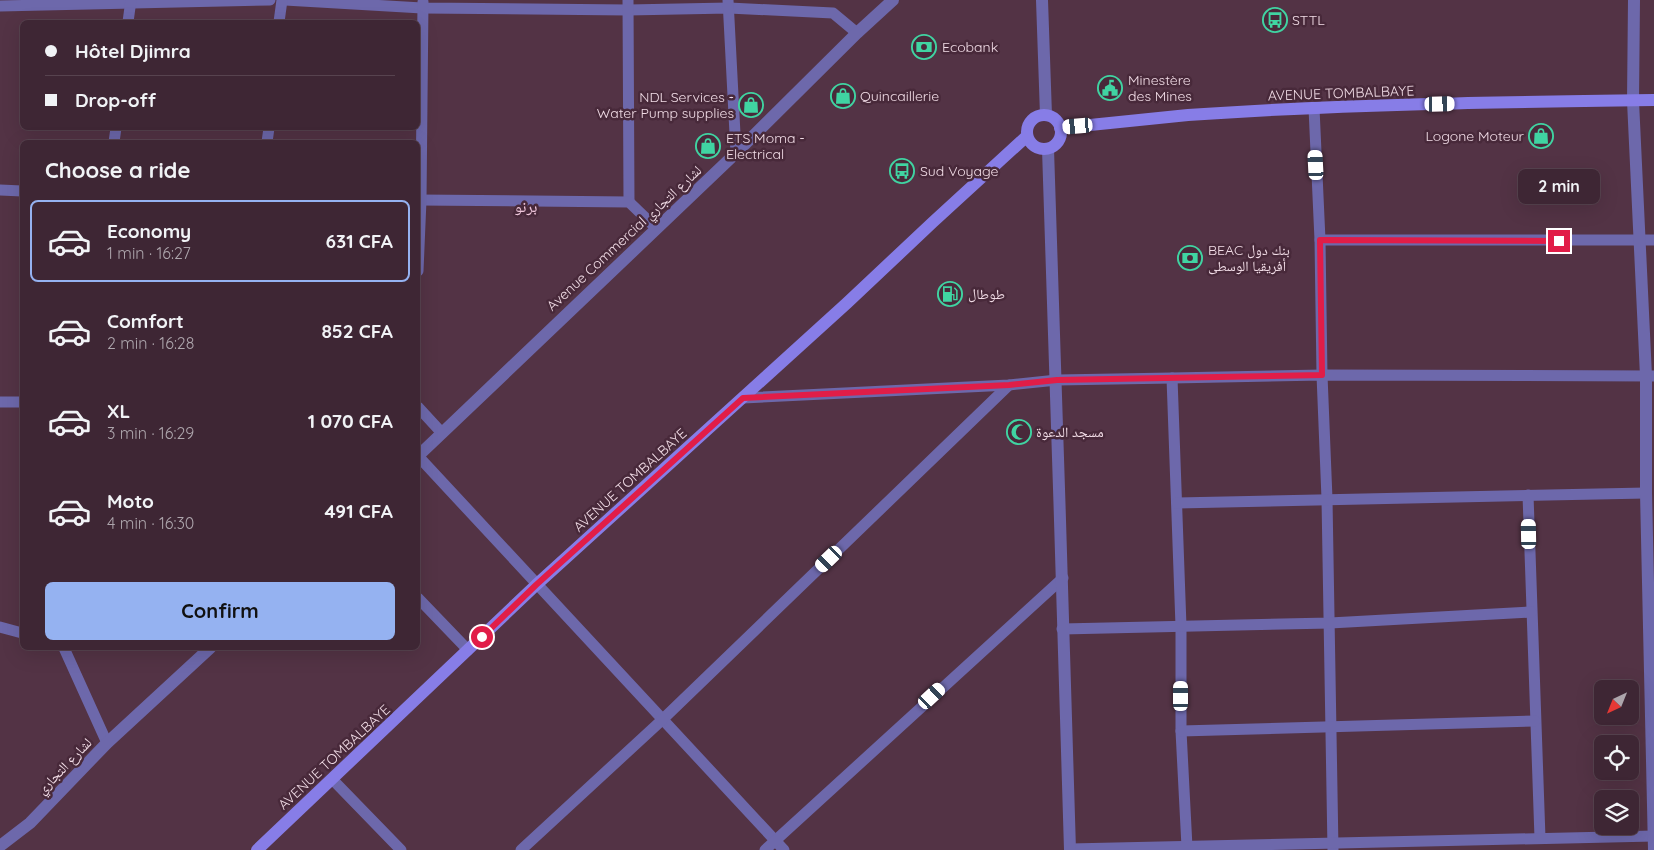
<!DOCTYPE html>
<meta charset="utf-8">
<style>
:root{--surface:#3e2634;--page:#452e3c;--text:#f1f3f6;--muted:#ada5ac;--line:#57434f;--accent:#95b2f1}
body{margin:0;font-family:Quicksand,"Noto Naskh Arabic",sans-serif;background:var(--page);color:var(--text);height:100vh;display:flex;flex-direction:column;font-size:19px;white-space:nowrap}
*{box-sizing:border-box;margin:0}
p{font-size:16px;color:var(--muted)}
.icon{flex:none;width:28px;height:28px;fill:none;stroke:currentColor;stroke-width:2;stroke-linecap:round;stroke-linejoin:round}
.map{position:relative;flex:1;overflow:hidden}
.panel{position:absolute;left:20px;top:140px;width:400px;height:510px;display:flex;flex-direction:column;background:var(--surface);border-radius:8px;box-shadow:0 5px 20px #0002,0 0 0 1px var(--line)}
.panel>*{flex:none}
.hud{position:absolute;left:20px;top:20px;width:400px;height:110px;border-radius:8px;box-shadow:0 5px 20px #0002,0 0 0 1px var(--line);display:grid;align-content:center;height:110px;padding:0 25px;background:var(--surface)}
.needle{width:32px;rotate:223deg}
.fabs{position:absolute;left:1594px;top:680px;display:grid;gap:10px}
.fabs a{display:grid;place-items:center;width:45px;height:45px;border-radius:8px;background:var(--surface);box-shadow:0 5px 20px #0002,0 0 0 1px var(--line);font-size:25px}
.end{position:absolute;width:22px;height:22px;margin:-11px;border:6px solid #e11d48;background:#fff;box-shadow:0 0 0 2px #fff}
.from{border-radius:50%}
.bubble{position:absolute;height:35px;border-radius:8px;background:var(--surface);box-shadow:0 5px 20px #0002,0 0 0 1px var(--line);font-size:16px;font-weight:700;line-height:35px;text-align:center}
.car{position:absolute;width:15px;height:30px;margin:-15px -8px;border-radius:6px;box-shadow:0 0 4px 1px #0007;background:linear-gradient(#fff 24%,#345 0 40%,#fff 0 76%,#345 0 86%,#fff 0)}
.hud b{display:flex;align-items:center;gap:18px;height:48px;font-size:19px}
.hud b+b{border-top:1px solid var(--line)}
.hud i{width:12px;height:12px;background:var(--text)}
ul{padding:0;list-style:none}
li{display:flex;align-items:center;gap:15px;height:82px;margin:0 10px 8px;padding:0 15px;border:2px solid transparent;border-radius:8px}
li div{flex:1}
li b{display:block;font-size:19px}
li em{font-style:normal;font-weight:700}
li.on{border-color:var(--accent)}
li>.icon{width:45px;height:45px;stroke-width:1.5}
h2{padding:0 25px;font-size:22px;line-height:60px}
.primary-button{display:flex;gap:10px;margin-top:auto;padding:10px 25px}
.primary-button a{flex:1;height:58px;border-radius:8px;background:var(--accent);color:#111;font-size:20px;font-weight:700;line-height:58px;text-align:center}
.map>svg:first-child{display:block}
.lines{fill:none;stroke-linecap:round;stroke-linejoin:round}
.minor{stroke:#6d68ab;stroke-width:11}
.tertiary{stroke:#6d68ab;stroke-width:12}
.secondary{stroke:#877de7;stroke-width:12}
.route{stroke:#e11d48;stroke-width:6}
.labels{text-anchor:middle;stroke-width:5;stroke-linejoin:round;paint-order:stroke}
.poi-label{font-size:14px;fill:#f1dce6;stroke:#48293a;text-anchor:start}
.street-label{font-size:14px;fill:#f1dce6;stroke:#48293a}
.quarter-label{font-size:16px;fill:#eec5da;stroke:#48293a}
</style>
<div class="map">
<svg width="1654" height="850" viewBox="0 0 1654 850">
<rect width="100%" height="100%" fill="#533345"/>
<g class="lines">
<g class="minor">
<polyline points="285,0 422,8 628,10 729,8 833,13 857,33"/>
<polyline points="628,0 629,202"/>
<polyline points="728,0 736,153"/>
<polyline points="0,6 270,0"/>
<polyline points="128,22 131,0"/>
<polyline points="279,22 282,0"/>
<polyline points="1314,108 1320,240 1322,375 1327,499 1333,850"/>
<polyline points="114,142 116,128"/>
<polyline points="267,142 269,128"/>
<polyline points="0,190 22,191"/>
<polyline points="418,200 629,202 656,228"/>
<polyline points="1320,240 1654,240"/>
<polyline points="418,271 421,200 423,2"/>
<polyline points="1172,378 1181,626 1181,731 1187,847"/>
<polyline points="743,398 1009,385 1057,380 1172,378 1322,375 1654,376"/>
<polyline points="0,402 22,402"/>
<polyline points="418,407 441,432"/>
<polyline points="418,456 784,850"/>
<polyline points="1528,495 1540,838"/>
<polyline points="1177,503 1646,493"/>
<polyline points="418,598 468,650"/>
<polyline points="0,627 22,633"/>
<polyline points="1062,629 1330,623 1531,612"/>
<polyline points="64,648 107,743"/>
<polyline points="1181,731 1535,721"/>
<polyline points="332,779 401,850"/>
<polyline points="1070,849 1654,836"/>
<polyline points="521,850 662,720 1009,385"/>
<polyline points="765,850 1063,578"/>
</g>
<g class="tertiary">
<polyline points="1042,0 1046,115"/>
<polyline points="1634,0 1633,101 1646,376 1646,493 1654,850"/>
<path d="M 1048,149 C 1057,383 1062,616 1070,850"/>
<polyline points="418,456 736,153 857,33 893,0"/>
<polyline points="0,846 30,823 107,743 210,648"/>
</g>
<g class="secondary">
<circle cx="1044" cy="132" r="17"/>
<path d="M 1060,128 C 1103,124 1146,119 1188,115 C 1343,104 1499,102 1654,100"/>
<polyline points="257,850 536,585 847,303 933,222 1027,136"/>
</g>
</g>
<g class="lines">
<polyline class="route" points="482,637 536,585 743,398 1009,385 1057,380 1322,375 1320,240 1559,241"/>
</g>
<defs>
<symbol id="bus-ring" viewBox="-11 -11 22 22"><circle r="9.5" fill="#48293a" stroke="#40d4a2" stroke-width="1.5"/><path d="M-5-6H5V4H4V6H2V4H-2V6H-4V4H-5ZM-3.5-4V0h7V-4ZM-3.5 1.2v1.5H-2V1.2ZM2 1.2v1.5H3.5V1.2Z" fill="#40d4a2"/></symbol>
<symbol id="bank-ring" viewBox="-11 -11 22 22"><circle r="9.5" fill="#48293a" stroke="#40d4a2" stroke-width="1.5"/><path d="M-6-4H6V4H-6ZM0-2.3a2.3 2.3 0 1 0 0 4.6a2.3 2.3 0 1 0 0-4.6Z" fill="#40d4a2"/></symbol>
<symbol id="civic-ring" viewBox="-11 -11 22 22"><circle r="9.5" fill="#48293a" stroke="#40d4a2" stroke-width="1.5"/><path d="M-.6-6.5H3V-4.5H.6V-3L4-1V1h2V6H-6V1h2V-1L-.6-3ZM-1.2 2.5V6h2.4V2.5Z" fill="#40d4a2"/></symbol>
<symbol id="shop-ring" viewBox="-11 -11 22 22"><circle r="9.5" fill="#48293a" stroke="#40d4a2" stroke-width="1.5"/><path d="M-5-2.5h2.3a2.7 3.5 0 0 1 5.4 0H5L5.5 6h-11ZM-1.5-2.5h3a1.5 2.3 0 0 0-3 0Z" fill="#40d4a2"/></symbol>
<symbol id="fuel-ring" viewBox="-11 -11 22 22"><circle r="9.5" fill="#48293a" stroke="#40d4a2" stroke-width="1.5"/><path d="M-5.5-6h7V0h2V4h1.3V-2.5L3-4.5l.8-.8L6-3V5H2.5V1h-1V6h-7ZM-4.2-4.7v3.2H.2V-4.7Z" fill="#40d4a2"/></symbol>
<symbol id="mosque-ring" viewBox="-11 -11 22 22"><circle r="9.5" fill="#48293a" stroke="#40d4a2" stroke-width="1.5"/><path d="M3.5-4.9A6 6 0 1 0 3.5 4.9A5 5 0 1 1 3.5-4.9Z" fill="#40d4a2"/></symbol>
</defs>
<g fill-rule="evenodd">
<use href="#bus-ring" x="1261" y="6" width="28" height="28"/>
<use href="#bank-ring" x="910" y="33" width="28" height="28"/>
<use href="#civic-ring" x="1096" y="74" width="28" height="28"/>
<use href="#shop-ring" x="829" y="82" width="28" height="28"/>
<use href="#shop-ring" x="737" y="91" width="28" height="28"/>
<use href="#shop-ring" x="1527" y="122" width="28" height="28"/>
<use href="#shop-ring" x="694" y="132" width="28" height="28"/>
<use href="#bus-ring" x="888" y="157" width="28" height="28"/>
<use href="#bank-ring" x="1176" y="244" width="28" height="28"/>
<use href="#fuel-ring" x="936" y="280" width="28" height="28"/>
<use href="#mosque-ring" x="1005" y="418" width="28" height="28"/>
</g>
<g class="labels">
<g class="poi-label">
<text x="1292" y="25">STTL</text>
<text x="942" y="52">Ecobank</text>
<text x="1128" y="85">Minestère<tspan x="1128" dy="16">des Mines</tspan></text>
<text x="860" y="101">Quincaillerie</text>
<text x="734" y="102" text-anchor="end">NDL Services -<tspan x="734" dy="16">Water Pump supplies</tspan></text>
<text x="1524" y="141" text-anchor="end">Logone Moteur</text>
<text x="726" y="143">ETS Moma -<tspan x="726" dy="16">Electrical</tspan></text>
<text x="920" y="176">Sud Voyage</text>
<text x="1208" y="255">BEAC بنك دول<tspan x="1208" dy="16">أفريقيا الوسطى</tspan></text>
<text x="968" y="299">طوطال</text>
<text x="1036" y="437">مسجد الدعوة</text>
</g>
<g class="street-label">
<text transform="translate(1341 93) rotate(-2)" y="5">AVENUE TOMBALBAYE</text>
<text transform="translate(624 238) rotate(-43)" y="5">Avenue Commercial لشارع التجاري</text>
<text transform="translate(630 480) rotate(-42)" y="5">AVENUE TOMBALBAYE</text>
<text transform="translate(334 757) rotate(-43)" y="5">AVENUE TOMBALBAYE</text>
<text transform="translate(64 766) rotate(-46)" y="5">لشارع التجاري</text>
</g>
<g class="quarter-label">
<text x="526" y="212">برنو</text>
</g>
</g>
</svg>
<div class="fabs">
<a><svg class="needle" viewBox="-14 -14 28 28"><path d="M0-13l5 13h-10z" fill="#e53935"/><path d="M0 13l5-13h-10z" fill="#ada5ac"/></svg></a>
<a><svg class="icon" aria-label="locate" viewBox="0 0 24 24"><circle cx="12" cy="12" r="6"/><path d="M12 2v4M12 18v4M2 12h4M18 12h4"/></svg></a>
<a><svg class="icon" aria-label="layers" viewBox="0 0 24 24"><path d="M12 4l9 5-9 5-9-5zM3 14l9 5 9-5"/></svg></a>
</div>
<i class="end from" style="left:482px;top:637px"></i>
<i class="end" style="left:1559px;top:241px"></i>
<div class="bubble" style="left:1518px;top:169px;width:82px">2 min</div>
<i class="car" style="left:1440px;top:104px;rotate:89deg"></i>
<i class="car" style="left:1078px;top:126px;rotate:265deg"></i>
<i class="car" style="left:1316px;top:165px;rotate:357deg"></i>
<i class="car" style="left:1529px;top:534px;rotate:359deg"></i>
<i class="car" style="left:829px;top:559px;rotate:226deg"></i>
<i class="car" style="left:932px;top:696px;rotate:47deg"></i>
<i class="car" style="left:1181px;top:696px;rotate:0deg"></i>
<div class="hud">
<b><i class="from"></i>Hôtel Djimra</b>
<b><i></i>Drop-off</b>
</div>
<section class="panel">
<h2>Choose a ride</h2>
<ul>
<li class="on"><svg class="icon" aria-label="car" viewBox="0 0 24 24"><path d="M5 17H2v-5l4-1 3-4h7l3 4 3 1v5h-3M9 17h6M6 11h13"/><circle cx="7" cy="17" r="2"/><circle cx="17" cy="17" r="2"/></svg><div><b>Economy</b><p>1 min · 16:27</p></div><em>631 CFA</em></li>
<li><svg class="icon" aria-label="car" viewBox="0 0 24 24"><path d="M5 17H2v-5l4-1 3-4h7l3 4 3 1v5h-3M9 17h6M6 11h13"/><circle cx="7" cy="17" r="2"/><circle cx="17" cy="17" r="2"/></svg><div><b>Comfort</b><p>2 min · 16:28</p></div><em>852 CFA</em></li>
<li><svg class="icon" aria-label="car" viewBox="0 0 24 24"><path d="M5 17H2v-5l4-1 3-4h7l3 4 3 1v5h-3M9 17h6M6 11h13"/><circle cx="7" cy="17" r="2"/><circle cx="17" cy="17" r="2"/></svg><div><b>XL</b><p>3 min · 16:29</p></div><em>1 070 CFA</em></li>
<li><svg class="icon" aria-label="car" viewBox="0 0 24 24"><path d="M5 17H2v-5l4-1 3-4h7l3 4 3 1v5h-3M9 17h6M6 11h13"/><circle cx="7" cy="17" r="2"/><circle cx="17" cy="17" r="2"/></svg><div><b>Moto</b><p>4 min · 16:30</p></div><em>491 CFA</em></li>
</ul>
<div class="primary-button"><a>Confirm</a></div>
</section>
</div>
